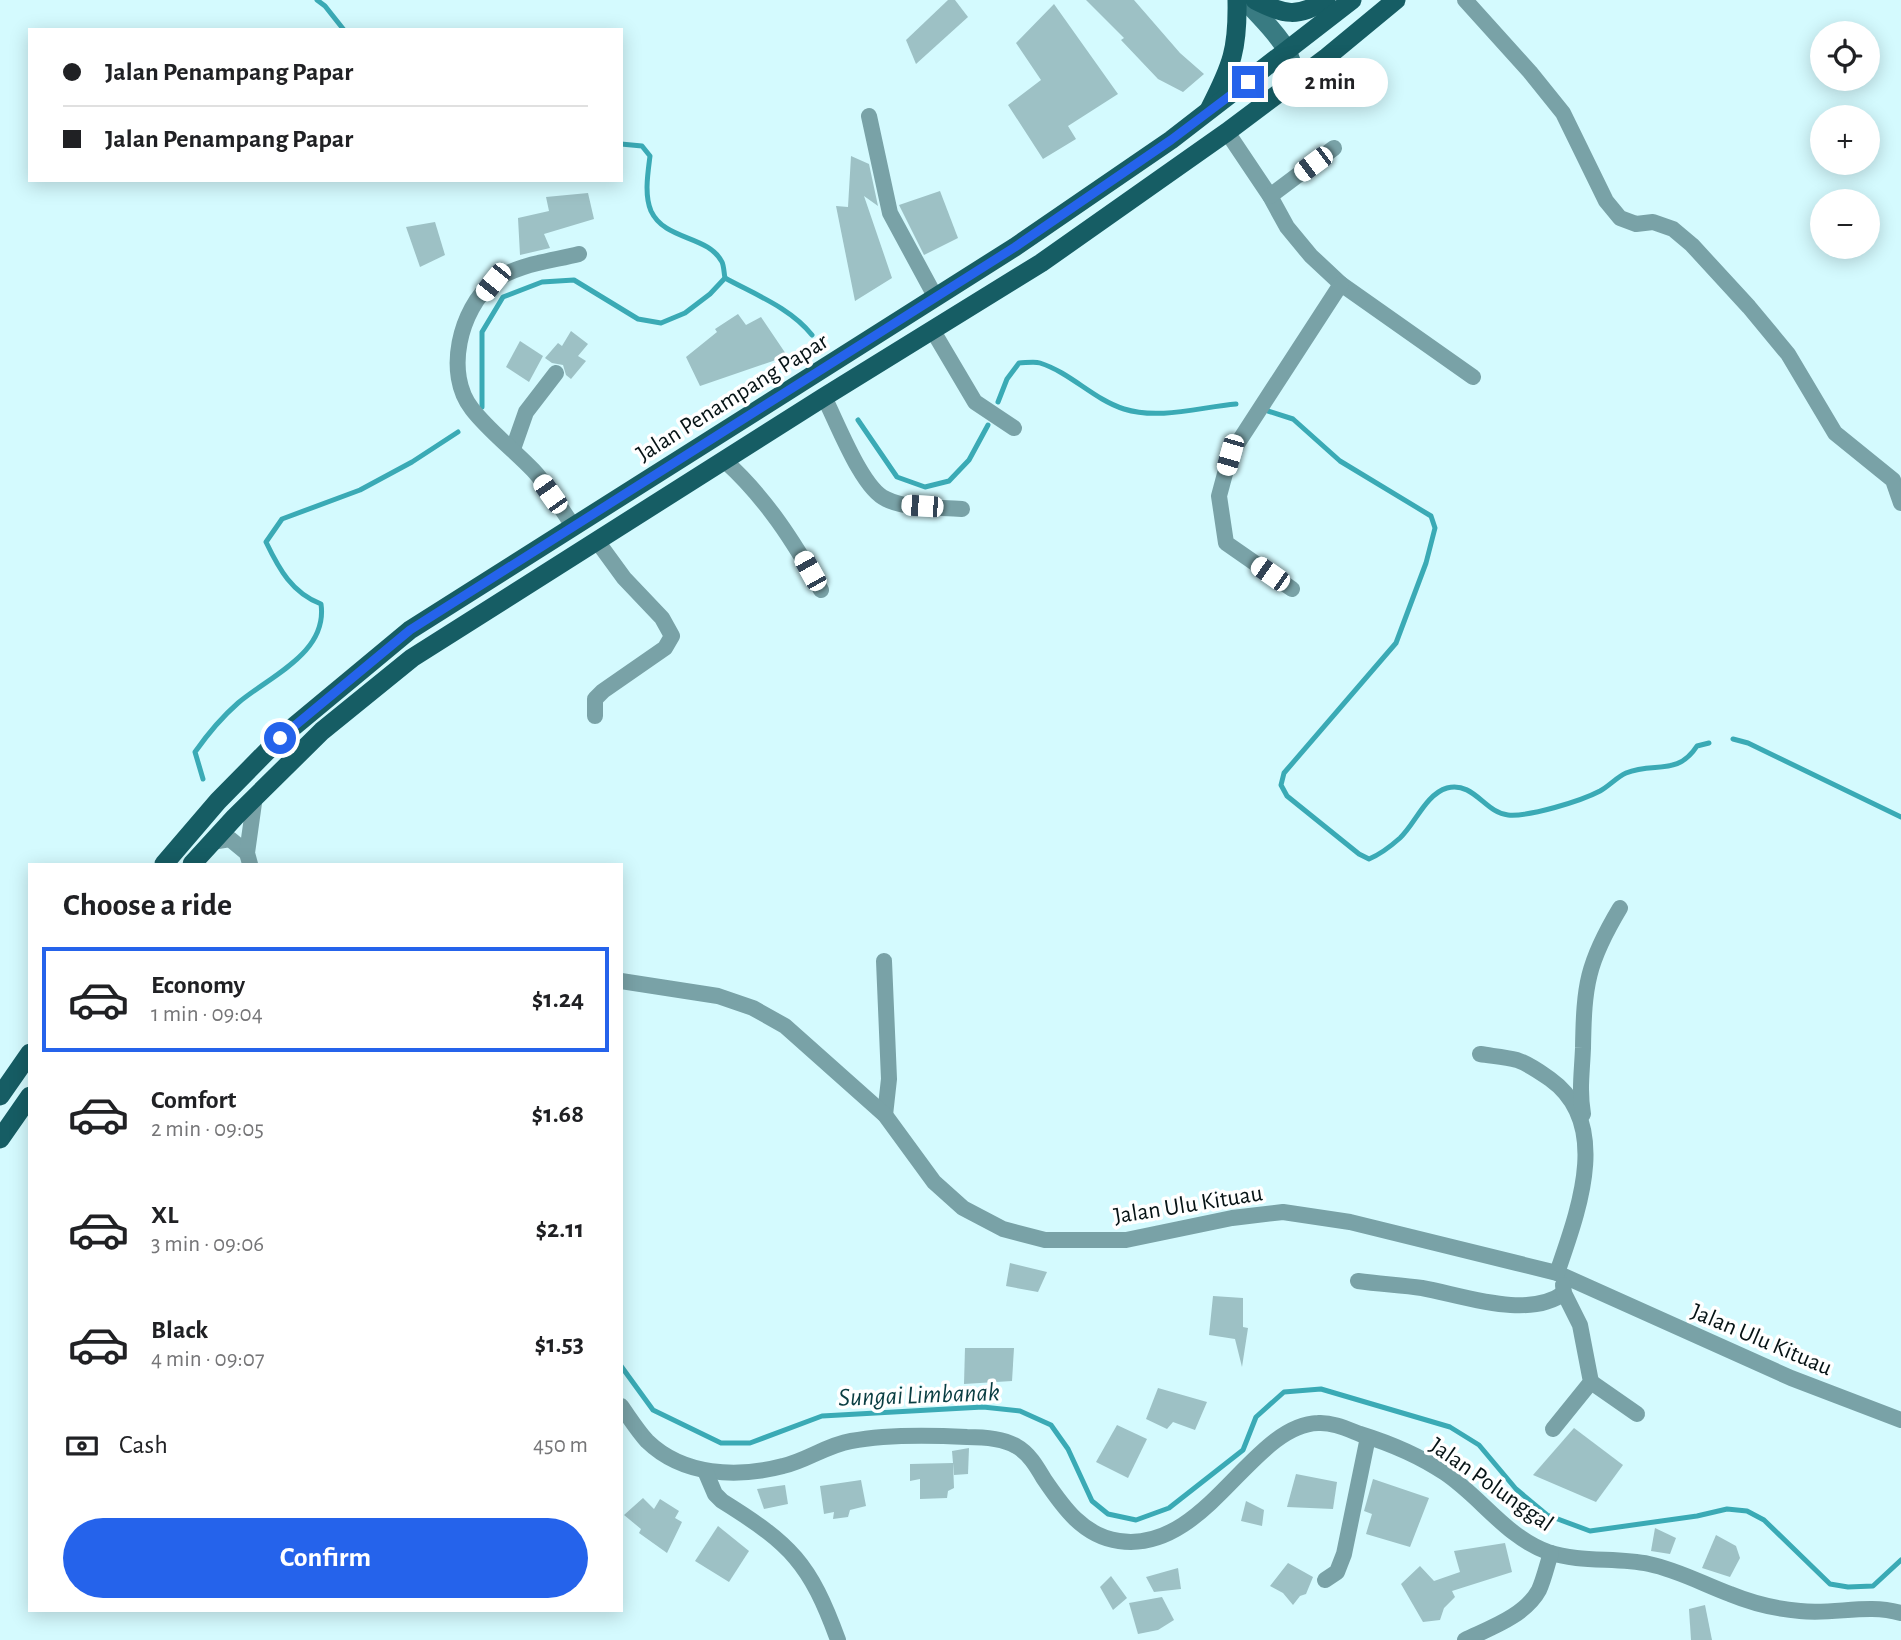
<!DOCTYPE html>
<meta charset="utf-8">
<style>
:root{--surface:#fff;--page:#f2f2f2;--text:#202124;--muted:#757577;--line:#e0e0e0;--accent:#2563eb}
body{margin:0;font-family:"Alegreya Sans",sans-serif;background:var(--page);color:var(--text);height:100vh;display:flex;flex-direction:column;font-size:26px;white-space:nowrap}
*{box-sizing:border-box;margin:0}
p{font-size:23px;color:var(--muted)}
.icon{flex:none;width:38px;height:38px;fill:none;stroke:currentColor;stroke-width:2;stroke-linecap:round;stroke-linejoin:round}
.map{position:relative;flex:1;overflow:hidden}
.drawer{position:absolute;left:28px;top:863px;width:595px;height:749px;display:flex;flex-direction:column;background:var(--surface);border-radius:0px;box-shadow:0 4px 18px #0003}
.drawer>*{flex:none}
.guide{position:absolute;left:28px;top:28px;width:595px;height:154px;border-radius:0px;box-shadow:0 4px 18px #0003;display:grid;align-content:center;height:154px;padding:0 35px;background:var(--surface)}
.buttons{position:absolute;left:1810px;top:21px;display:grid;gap:14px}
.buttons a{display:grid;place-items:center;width:70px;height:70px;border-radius:50%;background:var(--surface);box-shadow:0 4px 18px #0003;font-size:35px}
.end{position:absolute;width:32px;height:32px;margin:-16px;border:9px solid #2563eb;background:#fff;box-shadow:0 0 0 4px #fff}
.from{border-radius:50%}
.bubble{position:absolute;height:49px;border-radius:24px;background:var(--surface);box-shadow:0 4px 18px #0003;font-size:23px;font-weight:600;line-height:49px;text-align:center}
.car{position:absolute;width:21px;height:42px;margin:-21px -10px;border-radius:9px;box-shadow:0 0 5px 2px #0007;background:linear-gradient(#fff 24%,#345 0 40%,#fff 0 76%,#345 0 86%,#fff 0)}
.guide b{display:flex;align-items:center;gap:24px;height:66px;font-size:26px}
.guide b+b{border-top:2px solid var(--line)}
.guide i{width:18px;height:18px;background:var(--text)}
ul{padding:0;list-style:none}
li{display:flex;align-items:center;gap:21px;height:105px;margin:0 14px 10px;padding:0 21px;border:4px solid transparent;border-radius:0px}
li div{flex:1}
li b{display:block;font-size:26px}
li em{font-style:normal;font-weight:600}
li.on{border-color:var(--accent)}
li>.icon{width:63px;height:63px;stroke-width:1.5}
h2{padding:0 35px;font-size:32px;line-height:84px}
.pay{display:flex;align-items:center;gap:18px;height:77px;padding:0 35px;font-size:26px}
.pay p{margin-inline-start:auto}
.action{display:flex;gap:14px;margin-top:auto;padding:14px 35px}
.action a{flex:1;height:80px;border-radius:42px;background:var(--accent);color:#fff;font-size:28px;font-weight:600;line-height:80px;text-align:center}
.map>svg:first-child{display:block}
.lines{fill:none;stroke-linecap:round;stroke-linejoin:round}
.stream{stroke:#3aaab5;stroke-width:5}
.building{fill:#9dc1c5}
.minor{stroke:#79a2a7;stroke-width:16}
.secondary{stroke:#397b82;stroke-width:19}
.primary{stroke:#165d64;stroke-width:19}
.route{stroke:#2563eb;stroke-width:9}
.labels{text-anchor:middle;stroke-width:7;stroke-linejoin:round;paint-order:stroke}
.street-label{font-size:24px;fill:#061315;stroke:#fff}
.water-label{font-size:26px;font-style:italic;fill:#093d42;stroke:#fff}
</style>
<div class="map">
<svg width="1901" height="1640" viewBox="0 0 1901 1640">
<rect width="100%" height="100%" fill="#d4fafe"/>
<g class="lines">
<g class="stream">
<polyline points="317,0 325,6 344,30"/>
<path d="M 725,278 C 754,294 791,308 812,335"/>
<path d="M 998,402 L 1007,379 L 1019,363 C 1025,363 1034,361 1040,363 C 1071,373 1093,399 1124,409 C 1159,420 1201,407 1236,404"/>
<path d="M 482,407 L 482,332 L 503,297 L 542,282 L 574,280 L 638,319 L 661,323 L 685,313 L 710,294 L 725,278 C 724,274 724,266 722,262 C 708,235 665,241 651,211 C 644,195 648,172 650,156 L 642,146 L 621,144"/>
<path d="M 1268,411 L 1293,419 L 1340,461 L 1431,516 L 1435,528 L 1426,563 L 1396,643 L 1284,773 L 1281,785 L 1287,796 L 1359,854 L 1369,859 C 1381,854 1391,846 1400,838 C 1415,824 1426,794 1447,788 C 1474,781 1485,813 1508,815 C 1529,817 1581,801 1600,791 C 1609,786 1617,777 1626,773 C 1654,761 1677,777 1697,746 L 1709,743"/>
<polyline points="858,420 897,477 925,487 949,481 969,460 988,425"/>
<polyline points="1733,739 1748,743 1901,817"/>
<path d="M 203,779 L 195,752 C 207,735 222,717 238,703 C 270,676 328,653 321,604 C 292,593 279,569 266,542 L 282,519 L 360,490 L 412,462 L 458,432"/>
<polyline points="621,1366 653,1410 721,1443 750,1443 822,1416 983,1407 1020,1411 1051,1425 1068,1449 1092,1501 1108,1514 1136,1520 1169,1508 1243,1450 1256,1417 1284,1392 1321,1389 1450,1427 1479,1445 1516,1489 1547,1515 1590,1531 1697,1516 1727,1509 1747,1511 1764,1520 1830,1584 1848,1587 1873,1586 1901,1560"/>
</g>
</g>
<g class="building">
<polygon points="948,0 955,0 968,17 916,64 906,40"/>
<polygon points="1086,0 1134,0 1180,53 1204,74 1183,92 1158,79 1121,40 1124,38"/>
<polygon points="1054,4 1118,94 1068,126 1076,139 1043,159 1008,105 1041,80 1016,43"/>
<polygon points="851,156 869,164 878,206 864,196 892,278 855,301 836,206 848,207"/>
<polygon points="940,191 958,238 924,255 899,205"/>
<polygon points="588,193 594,219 544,234 550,248 520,255 518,218 549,211 546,197"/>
<polygon points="435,222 445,255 420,267 406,227"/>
<polygon points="738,314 746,325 761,317 786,354 773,361 700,386 686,357 717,332 715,329"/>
<polygon points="571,331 588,344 578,356 586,361 571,379 566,375 563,365 552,363 545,358 558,343 562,346"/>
<polygon points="520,341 543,356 529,382 506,367"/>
<polygon points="1010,1263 1047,1272 1038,1292 1006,1286"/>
<polygon points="1213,1296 1243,1298 1243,1327 1248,1328 1242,1367 1235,1339 1209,1335"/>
<polygon points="965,1348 1014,1348 1012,1381 964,1384"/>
<polygon points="1158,1388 1207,1402 1195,1430 1173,1422 1167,1429 1146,1419"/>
<polygon points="1117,1425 1147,1439 1128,1478 1096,1462"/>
<polygon points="1574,1428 1623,1465 1596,1502 1533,1475"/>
<polygon points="969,1448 968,1474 954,1475 952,1451"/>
<polygon points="953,1463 954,1488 948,1491 947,1498 920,1499 920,1479 910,1481 910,1464"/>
<polygon points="1296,1474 1337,1482 1333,1509 1287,1507"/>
<polygon points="1373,1479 1429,1498 1410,1547 1366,1534 1372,1514 1364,1511"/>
<polygon points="861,1480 866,1506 850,1510 848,1517 833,1519 834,1512 824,1514 820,1486"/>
<polygon points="785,1485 788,1504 764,1509 757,1489"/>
<polygon points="643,1498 654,1509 660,1499 679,1511 675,1518 682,1522 667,1553 639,1533 641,1529 624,1515"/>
<polygon points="1246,1501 1264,1510 1262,1526 1241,1521"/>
<polygon points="718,1526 749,1551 729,1582 695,1561"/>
<polygon points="1655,1528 1676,1538 1670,1554 1651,1551"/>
<polygon points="1716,1535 1736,1546 1740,1558 1730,1577 1702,1568"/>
<polygon points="1505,1543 1512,1572 1452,1591 1455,1597 1444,1608 1440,1620 1423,1622 1401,1584 1420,1566 1434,1581 1460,1572 1454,1551"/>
<polygon points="1288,1563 1313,1577 1306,1594 1300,1596 1293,1605 1283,1593 1270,1586"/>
<polygon points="1178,1568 1181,1589 1154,1592 1146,1577"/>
<polygon points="1111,1576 1127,1598 1113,1610 1100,1587"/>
<polygon points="1162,1597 1174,1620 1158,1630 1138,1634 1129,1603"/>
<polygon points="1705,1605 1712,1640 1691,1640 1689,1609"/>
</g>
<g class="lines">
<g class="minor">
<polyline points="1465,0 1530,72 1563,113 1606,201 1620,218 1636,224 1653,222 1673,229 1692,245 1749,307 1788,354 1835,433 1893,480 1901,503"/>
<polyline points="869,116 890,213 936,298"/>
<polyline points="1227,132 1270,196 1287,227 1311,256 1341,284 1473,377"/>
<polyline points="1270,196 1334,148"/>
<polyline points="933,331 975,402 1014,428"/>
<path d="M 824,397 C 837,422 862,489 886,499 C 908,510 938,507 962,509"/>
<polyline points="513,449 526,412 556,373"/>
<path d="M 725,461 C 766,498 794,542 821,590"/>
<path d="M 574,527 C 560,508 549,487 533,470 C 514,450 489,431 472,409 C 444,374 460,309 493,282 C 516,264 552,261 579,254"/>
<polyline points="1292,589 1226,543 1219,496 1230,455 1341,284"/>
<polyline points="595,716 595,699 603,691 665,648 672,636 662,618 624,578 597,541"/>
<polyline points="212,842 230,839 247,853"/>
<polyline points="250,864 247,853 255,796"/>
<polyline points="884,961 889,1079 885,1115"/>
<polyline points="621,981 718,996 753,1008 785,1026 885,1115 934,1182 963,1208 1003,1229 1045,1240 1126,1240 1232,1218 1283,1212 1350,1222 1557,1273 1791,1378 1901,1420"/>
<path d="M 1480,1054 C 1492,1056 1505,1057 1517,1060 C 1529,1064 1540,1072 1550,1079 C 1613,1124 1577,1214 1557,1273"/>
<path d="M 1583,1114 C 1579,1089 1582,1073 1583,1048 C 1584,985 1587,963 1620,908"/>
<path d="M 1358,1281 C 1379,1284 1401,1285 1422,1288 C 1462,1295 1528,1320 1564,1293"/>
<polyline points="1591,1382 1637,1414"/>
<path d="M 621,1406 C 629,1417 637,1430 647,1441 C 683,1476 737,1478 783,1466 C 806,1461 827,1445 851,1441 C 888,1434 930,1435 967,1437 C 983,1437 1002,1438 1016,1446 C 1029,1453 1037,1467 1044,1479 C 1063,1507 1083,1536 1119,1541 C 1206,1554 1251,1425 1318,1423 C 1332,1422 1347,1429 1360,1434 C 1389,1443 1420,1456 1445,1473 C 1482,1498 1505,1536 1548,1552 C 1581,1563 1616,1557 1649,1564 C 1678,1570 1703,1584 1730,1594 C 1752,1603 1776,1609 1800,1611 C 1835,1615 1867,1603 1901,1613"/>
<polyline points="1553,1429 1591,1382 1580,1325 1564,1293 1563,1285"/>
<path d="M 706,1473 L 715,1494 L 722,1501 C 791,1544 810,1563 838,1640"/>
<polyline points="1325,1580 1337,1572 1344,1554 1368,1437"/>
<path d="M 1465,1640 C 1490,1628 1525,1616 1539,1590 C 1544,1579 1547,1565 1551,1553"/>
</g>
<path class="secondary" d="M 1245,0 C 1264,23 1303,53 1290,85"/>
<g class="primary">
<path d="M 1255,0 C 1284,15 1298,18 1326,0"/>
<path d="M 1210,108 C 1232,65 1238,49 1237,0"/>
<polyline points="164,864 218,801 280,738 410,630 1015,247 1171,140 1352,0"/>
<polyline points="192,864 235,817 322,731 412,658 824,397 1041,263 1227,132 1327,57 1396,0"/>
<polyline points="0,1096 30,1053"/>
<polyline points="0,1139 30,1096"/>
</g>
</g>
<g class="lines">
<polyline class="route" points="280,738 410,630 1015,247 1171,140 1248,82"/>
</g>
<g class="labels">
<g class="street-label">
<text transform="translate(732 397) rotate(-32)" y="8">Jalan Penampang Papar</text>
<text transform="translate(1188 1204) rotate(-9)" y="8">Jalan Ulu Kituau</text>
<text transform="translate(1762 1339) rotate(23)" y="8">Jalan Ulu Kituau</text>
<text transform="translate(1492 1484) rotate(35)" y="8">Jalan Polunggal</text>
</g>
<g class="water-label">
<text transform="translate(919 1394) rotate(-2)" y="9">Sungai Limbanak</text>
</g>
</g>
</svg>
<div class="buttons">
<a><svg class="icon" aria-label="locate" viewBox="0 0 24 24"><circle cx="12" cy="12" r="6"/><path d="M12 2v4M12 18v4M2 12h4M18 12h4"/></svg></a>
<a>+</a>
<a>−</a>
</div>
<i class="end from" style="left:280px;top:738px"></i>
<i class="end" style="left:1248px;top:82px"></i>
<div class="bubble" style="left:1272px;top:58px;width:116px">2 min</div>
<i class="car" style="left:1313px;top:164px;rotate:233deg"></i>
<i class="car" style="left:493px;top:282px;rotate:219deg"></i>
<i class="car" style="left:1230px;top:455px;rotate:196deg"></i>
<i class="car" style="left:550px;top:494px;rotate:325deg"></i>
<i class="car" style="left:922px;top:506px;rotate:274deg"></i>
<i class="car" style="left:810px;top:571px;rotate:331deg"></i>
<i class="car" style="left:1270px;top:574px;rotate:305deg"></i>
<div class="guide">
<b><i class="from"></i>Jalan Penampang Papar</b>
<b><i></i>Jalan Penampang Papar</b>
</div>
<section class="drawer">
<h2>Choose a ride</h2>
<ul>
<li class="on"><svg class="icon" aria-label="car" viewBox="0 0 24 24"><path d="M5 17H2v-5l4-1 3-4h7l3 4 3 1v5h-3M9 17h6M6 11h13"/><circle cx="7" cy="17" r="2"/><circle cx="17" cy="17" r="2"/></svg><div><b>Economy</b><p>1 min · 09:04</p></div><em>$1.24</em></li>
<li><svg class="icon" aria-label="car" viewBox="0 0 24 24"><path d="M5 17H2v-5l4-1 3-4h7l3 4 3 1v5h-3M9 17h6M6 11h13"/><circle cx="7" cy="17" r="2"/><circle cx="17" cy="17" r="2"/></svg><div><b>Comfort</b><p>2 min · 09:05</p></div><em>$1.68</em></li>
<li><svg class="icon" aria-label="car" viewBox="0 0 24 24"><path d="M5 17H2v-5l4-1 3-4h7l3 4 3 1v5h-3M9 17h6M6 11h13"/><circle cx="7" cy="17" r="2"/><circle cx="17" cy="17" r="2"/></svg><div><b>XL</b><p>3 min · 09:06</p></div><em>$2.11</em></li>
<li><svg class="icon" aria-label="car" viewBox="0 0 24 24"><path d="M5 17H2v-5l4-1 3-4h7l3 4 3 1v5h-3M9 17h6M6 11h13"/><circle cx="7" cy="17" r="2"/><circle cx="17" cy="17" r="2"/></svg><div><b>Black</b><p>4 min · 09:07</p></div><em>$1.53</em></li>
</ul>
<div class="pay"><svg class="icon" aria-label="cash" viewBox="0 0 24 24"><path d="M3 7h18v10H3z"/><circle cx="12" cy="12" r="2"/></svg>Cash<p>450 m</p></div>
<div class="action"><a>Confirm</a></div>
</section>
</div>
